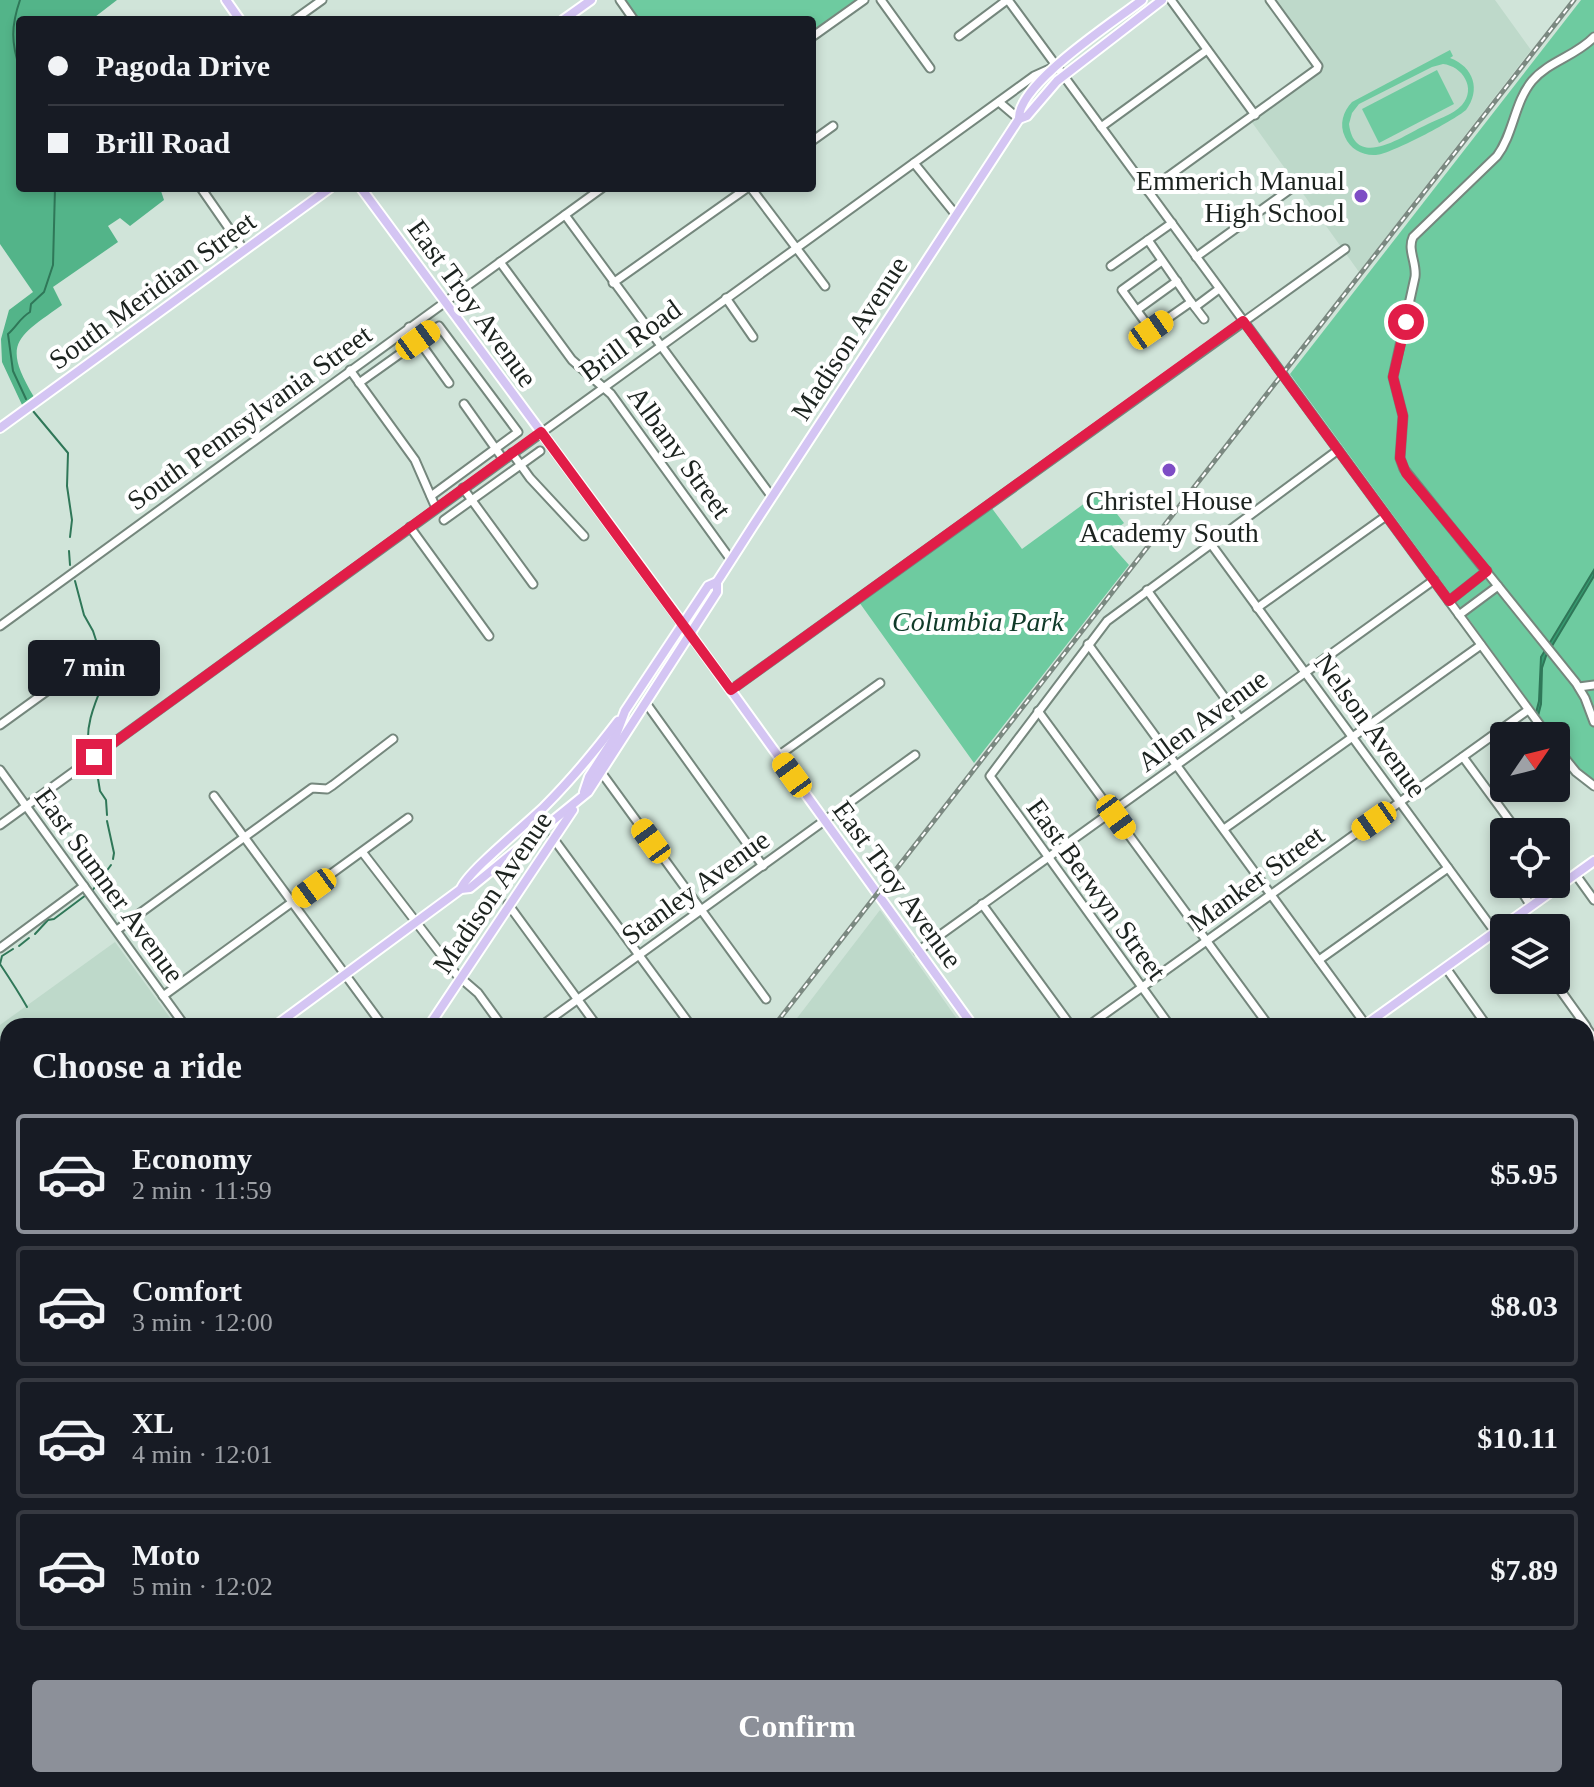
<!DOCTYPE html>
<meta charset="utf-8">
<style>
:root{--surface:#171b24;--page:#242831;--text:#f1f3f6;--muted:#9ea1a6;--line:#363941;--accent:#8c9099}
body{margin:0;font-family:"Times New Roman",serif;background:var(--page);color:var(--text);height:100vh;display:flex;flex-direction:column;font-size:30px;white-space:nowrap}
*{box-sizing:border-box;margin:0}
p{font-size:26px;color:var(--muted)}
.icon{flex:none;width:44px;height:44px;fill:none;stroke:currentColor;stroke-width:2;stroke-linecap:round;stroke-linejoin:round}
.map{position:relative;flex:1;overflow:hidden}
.panel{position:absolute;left:0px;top:1018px;width:1594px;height:770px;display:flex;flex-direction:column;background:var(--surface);border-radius:24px 24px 0 0;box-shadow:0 4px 12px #0003}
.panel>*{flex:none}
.hud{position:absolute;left:16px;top:16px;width:800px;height:176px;border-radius:8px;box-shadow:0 4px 12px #0003;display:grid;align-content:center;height:176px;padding:0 32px;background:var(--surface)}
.needle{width:52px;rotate:55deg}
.tools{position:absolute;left:1490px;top:722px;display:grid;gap:16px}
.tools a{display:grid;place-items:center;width:80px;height:80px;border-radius:8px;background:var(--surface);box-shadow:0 4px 12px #0003;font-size:40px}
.end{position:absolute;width:36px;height:36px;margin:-18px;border:10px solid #e11d48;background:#fff;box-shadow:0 0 0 4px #fff}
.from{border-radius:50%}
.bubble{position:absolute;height:56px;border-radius:8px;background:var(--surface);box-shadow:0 4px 12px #0003;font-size:26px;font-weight:700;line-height:56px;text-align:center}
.car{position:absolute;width:24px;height:48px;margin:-24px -12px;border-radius:10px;box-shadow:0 0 6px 2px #0007;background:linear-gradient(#f5c518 24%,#345 0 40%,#f5c518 0 76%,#345 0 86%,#f5c518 0)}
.hud b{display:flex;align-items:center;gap:28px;height:76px;font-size:30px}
.hud b+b{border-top:2px solid var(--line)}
.hud i{width:20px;height:20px;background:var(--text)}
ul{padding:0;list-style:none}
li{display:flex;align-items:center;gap:24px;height:120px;margin:0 16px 12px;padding:0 16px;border:4px solid var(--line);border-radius:8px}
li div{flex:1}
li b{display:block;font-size:30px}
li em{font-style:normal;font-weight:700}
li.on{border-color:var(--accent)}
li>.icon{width:72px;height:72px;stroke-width:1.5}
h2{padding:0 32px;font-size:36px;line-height:96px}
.primary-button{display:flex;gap:16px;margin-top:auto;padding:16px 32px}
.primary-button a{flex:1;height:92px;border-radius:8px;background:var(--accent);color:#fff;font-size:32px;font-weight:700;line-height:92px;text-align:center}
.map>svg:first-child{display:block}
.built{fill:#bed9ca}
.green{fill:#6ecba0;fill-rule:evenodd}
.forest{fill:#53b489}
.water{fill:#379b71;stroke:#2f7758;stroke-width:2}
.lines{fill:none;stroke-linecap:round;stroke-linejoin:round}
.stream{stroke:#2f7758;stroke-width:2}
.minor-casing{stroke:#75877d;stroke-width:11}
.major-casing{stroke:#fff;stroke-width:12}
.highway-casing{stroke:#fff;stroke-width:14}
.minor{stroke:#fff;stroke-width:7}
.major{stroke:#d4c5f3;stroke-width:8}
.highway{stroke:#b89eeb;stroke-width:10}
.rail-casing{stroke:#7b8981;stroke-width:5}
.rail{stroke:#fff;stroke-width:2;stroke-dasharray:6;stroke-linecap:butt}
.route{stroke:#e11d48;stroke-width:10}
.poi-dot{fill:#7e4dc5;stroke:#fff;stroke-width:3}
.labels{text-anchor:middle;stroke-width:8;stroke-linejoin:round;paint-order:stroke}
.poi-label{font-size:28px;fill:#1c231f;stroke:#fff;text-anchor:end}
.street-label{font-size:28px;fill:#1c231f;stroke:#fff}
.park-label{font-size:28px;font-style:italic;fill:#103b29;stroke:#fff}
</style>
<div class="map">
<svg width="1594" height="1787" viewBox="0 0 1594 1787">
<rect width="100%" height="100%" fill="#d0e4d9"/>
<g class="built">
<polygon points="1272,0 1495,0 1531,50 1359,272 1251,121 1322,70"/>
<polygon points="880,910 962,1026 791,1026"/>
<polygon points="115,942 176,1026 8,1026 8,1191 0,1197 0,1025"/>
<polygon points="0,1320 8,1330 2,1335 8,1344 8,1391 0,1397"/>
<polygon points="8,1399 8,1482 3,1486 0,1481 0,1405"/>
<polygon points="0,1489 8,1500 8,1626 0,1633"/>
<polygon points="323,1780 372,1780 376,1785 384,1780 410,1780 415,1787 313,1787"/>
</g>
<g class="green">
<polygon points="624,0 860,0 812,34 812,20 639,20"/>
<polygon points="1581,0 1594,0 1594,783 1579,770 1290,374"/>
<path d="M 1450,50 L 1453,56 L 1450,58 C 1474,67 1481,90 1466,110 C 1453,121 1391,154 1376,155 C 1363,156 1350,149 1345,137 C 1339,124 1343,112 1352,102 ZM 1443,64 C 1462,66 1477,88 1462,105 C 1453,115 1435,120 1424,126 C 1401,137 1355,170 1349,124 L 1352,113 L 1359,104 L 1432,67 Z"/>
<polygon points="1437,70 1454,104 1379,143 1362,109"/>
<polygon points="1100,492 1124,523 1105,538 1129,565 974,763 859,602 991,507 1022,549"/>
</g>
<path class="forest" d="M 0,0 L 117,0 L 91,20 L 20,20 L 20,188 L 160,188 L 164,200 L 130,226 L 120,218 L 108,226 L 118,242 L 53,287 L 62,305 C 16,338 2,343 34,397 L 23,407 L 2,362 L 1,339 L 9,310 L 33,292 L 0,244 Z"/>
<polygon class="water" points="1594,570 1594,576 1546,656 1542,668 1541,704 1533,736 1530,736 1539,701 1541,657"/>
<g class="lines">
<g class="stream">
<path d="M 20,0 C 11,26 11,43 20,69"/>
<path d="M 26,399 L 13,371 L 8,334 C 17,326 20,318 30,312 L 31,304 L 44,292 L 53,265 L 55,188"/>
<polyline points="33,411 68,453 67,486 72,520 70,537"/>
<polyline points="69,551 70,565"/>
<path d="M 75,581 L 84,615 L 93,631 L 107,674 C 98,696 81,730 91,754"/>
<polyline points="95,760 100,791 106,800 107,815"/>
<polyline points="107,821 114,853 113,859"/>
<polyline points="92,891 111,865"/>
<polyline points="35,934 48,920 54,919 86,895"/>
<polyline points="19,946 29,938"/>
<path d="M 13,949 L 2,956 L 0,964 C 10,979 18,991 27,1007"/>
</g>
<defs>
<g id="minor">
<polyline points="620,0 634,20"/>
<polyline points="881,0 930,68"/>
<polyline points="1008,0 1548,736"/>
<polyline points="1171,0 1255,115"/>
<polyline points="294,20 322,0"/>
<polyline points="959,36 1007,0"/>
<polyline points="812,37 864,0"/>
<path d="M 1594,37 C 1576,56 1549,61 1532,81 C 1514,103 1514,133 1497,156 L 1413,237 C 1407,250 1417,263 1415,277 L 1393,377 L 1403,416 L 1400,458 L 1404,469 L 1576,683 L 1585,698 L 1594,722"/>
<polyline points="999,102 1019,119"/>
<polyline points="1101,127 1207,50"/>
<polyline points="812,141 833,126"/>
<polyline points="914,163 956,215"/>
<polyline points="201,188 244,250"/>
<polyline points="751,188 825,286"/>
<polyline points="1148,191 1317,69 1318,66 1270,0"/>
<polyline points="565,215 772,497"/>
<polyline points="1148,240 1191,302"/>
<polyline points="1196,257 1296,185"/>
<polyline points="1162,261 1122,290 1151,330 1191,302 1204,319"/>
<polyline points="500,262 572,360 611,394 731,560"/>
<polyline points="1111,266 1172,223"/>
<polyline points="613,283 747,188"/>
<polyline points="726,298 753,337"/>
<polyline points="1195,307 1219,289"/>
<polyline points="1137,310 1177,281"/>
<polyline points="409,327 449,383"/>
<polyline points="350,370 415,460 436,508"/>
<polyline points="359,383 439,326 518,432 431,496"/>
<polyline points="464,404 503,459"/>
<polyline points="512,453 530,478 584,536"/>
<polyline points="463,488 533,584"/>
<polyline points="444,520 540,451"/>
<polyline points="410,527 489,636"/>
<polyline points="1211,544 1495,932"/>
<polyline points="1147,590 1240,719"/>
<polyline points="1449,601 1487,571"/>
<polyline points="1257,608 1386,516"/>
<polyline points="1459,615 1498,586"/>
<polyline points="0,626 602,188"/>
<polyline points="1088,644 1366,1025"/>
<polyline points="1579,687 1594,685"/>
<polyline points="731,690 1345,249"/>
<polyline points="646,703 763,866"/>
<polyline points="1038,711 1269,1026"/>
<polyline points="0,725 65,678"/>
<polyline points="1556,747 1576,772 1594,786"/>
<polyline points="778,756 880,683"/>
<polyline points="1463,757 1518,832"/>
<polyline points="0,770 185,1026"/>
<polyline points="601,772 766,999"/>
<polyline points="214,796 383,1026"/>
<polyline points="0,825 1034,76 1054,67"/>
<polyline points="1224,829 1481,645"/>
<polyline points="553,838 691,1026"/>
<polyline points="363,853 456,974 478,993 502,1026"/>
<polyline points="1576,875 1594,900"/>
<polyline points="1522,884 1524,895 1531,906"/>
<polyline points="508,904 597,1026"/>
<polyline points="982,904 1071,1026"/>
<polyline points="1511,921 1515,928"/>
<polyline points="117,930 312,788 327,789 333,785 393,739"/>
<polyline points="0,948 84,886"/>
<polyline points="918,951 1434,580"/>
<polyline points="1319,960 1448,868"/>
<polyline points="1446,968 1487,1026"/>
<polyline points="1553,980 1586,1026"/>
<polyline points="163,996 408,818"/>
<polyline points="541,1026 915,755"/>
<polyline points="1088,1026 1528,710"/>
<polyline points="1170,1026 990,776 1107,621 1338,450"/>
<polyline points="1586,1027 1594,1038"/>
<polyline points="1586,1165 1594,1176"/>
<polyline points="0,1308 8,1319"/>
<polyline points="1586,1391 1594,1386"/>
<polyline points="1586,1425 1594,1437"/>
<polyline points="1586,1483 1594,1477"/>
<polyline points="1586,1587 1594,1581"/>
<polyline points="1586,1690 1594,1685"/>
<polyline points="364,1780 369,1787"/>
<polyline points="465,1780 470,1787"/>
<polyline points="563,1780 568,1787"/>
<polyline points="661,1780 666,1787"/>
<polyline points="760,1780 766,1787"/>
<polyline points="1097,1780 1102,1787"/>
<polyline points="1194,1780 1203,1786"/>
<polyline points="1453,1780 1457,1787"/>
<polyline points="1285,1786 1286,1787"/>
<polyline points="584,1787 594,1780"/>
<polyline points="1366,1787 1376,1780"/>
</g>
<g id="major">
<polyline points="226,0 240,20"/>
<polyline points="563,20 591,0"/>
<polyline points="1019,119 1027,116 1057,81 1162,0"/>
<polyline points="361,188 683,624 973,1026"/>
<polyline points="0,428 330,188"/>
<polyline points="584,792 589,777 616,735 625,711 708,586 717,582"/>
<path d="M 461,889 C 466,873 528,823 545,806 C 571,780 595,751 618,721"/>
<path d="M 275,1026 L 461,889 L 470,888 L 588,792 L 717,592 L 717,582 L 753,526 L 1019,119 C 1017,84 1114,22 1142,0"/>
<polyline points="429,1026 573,810"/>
<polyline points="1364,1026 1594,861"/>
<polyline points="0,1217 8,1212"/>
<polyline points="0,1699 8,1686"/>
<polyline points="1541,1780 1545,1787"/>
<polyline points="297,1787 306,1780"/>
<polyline points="1089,1787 1091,1780"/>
</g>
<g id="highway">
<polyline points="1586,1267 1594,1256"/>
<polyline points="1586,1299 1594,1287"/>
<polyline points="1239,1787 1242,1780"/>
<polyline points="1259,1787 1261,1780"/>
</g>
</defs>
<use href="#minor" class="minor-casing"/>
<use href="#major" class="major-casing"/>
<use href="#highway" class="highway-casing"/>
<use href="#minor" class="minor"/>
<use href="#major" class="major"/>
<use href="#highway" class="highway"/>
<defs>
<g id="rail">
<polyline points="774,1026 1574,0"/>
<polyline points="181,1787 187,1780"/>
</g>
</defs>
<use href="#rail" class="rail-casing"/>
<use href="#rail" class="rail"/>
</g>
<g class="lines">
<polyline class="route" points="94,757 541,432 731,690 1243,321 1449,601 1487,571 1406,473 1400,458 1403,416 1393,377 1406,322"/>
</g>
<g class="poi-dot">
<circle cx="1361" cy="196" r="8"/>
<circle cx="1169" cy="470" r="8"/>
</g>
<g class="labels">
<g class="poi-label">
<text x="1345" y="190">Emmerich Manual<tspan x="1345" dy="32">High School</tspan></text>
<text x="1169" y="510" text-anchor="middle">Christel House<tspan x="1169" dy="32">Academy South</tspan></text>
</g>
<g class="street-label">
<text transform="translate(152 290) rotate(-36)" y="10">South Meridian Street</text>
<text transform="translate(473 303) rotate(54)" y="10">East Troy Avenue</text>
<text transform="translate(849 338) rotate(-57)" y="10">Madison Avenue</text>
<text transform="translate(630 340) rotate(-36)" y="10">Brill Road</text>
<text transform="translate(249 417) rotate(-36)" y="10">South Pennsylvania Street</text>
<text transform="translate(680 452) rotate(54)" y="10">Albany Street</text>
<text transform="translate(1202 720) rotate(-36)" y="10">Allen Avenue</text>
<text transform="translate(1371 725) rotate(54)" y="10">Nelson Avenue</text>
<text transform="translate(1256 878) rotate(-36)" y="10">Manker Street</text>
<text transform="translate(898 884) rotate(54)" y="10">East Troy Avenue</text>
<text transform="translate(110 885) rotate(54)" y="10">East Sumner Avenue</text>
<text transform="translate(695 887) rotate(-36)" y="10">Stanley Avenue</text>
<text transform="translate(1097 889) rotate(54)" y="10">East Berwyn Street</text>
<text transform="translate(492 892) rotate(-56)" y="10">Madison Avenue</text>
</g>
<g class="park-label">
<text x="978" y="631">Columbia Park</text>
</g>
</g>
</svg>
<div class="tools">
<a><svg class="needle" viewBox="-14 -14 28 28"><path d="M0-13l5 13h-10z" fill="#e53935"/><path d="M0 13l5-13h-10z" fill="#9ea1a6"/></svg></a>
<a><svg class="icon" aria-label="locate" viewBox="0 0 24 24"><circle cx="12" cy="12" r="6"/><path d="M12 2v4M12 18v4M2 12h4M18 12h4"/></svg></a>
<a><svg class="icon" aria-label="layers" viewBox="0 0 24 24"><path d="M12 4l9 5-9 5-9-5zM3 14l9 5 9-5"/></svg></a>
</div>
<i class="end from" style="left:1406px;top:322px"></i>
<i class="end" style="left:94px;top:757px"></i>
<div class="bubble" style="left:28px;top:640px;width:132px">7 min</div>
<i class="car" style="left:1151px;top:330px;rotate:55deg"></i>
<i class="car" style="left:418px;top:340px;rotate:54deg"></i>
<i class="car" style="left:792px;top:775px;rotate:324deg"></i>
<i class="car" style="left:1116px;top:817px;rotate:144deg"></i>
<i class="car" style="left:1374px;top:821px;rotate:235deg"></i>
<i class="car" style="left:651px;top:841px;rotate:324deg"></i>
<i class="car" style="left:314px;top:888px;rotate:234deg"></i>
<div class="hud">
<b><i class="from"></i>Pagoda Drive</b>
<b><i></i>Brill Road</b>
</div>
<section class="panel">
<h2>Choose a ride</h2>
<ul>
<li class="on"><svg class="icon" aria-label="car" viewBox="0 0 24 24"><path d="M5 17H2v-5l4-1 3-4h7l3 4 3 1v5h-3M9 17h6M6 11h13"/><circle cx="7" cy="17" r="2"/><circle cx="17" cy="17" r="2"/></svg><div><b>Economy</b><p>2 min · 11:59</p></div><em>$5.95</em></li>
<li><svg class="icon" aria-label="car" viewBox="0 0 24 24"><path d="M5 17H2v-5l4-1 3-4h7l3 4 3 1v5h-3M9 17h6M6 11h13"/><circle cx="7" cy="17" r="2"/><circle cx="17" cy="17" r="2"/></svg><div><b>Comfort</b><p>3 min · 12:00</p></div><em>$8.03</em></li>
<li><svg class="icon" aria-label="car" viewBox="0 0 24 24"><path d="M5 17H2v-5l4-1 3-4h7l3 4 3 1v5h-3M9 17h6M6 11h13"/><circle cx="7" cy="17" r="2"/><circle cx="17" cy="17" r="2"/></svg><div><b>XL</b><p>4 min · 12:01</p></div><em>$10.11</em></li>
<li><svg class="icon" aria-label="car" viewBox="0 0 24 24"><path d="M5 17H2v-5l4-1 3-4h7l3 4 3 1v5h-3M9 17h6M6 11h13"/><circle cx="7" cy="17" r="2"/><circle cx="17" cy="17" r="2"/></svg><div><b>Moto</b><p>5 min · 12:02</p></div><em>$7.89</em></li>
</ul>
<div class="primary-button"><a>Confirm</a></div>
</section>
</div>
